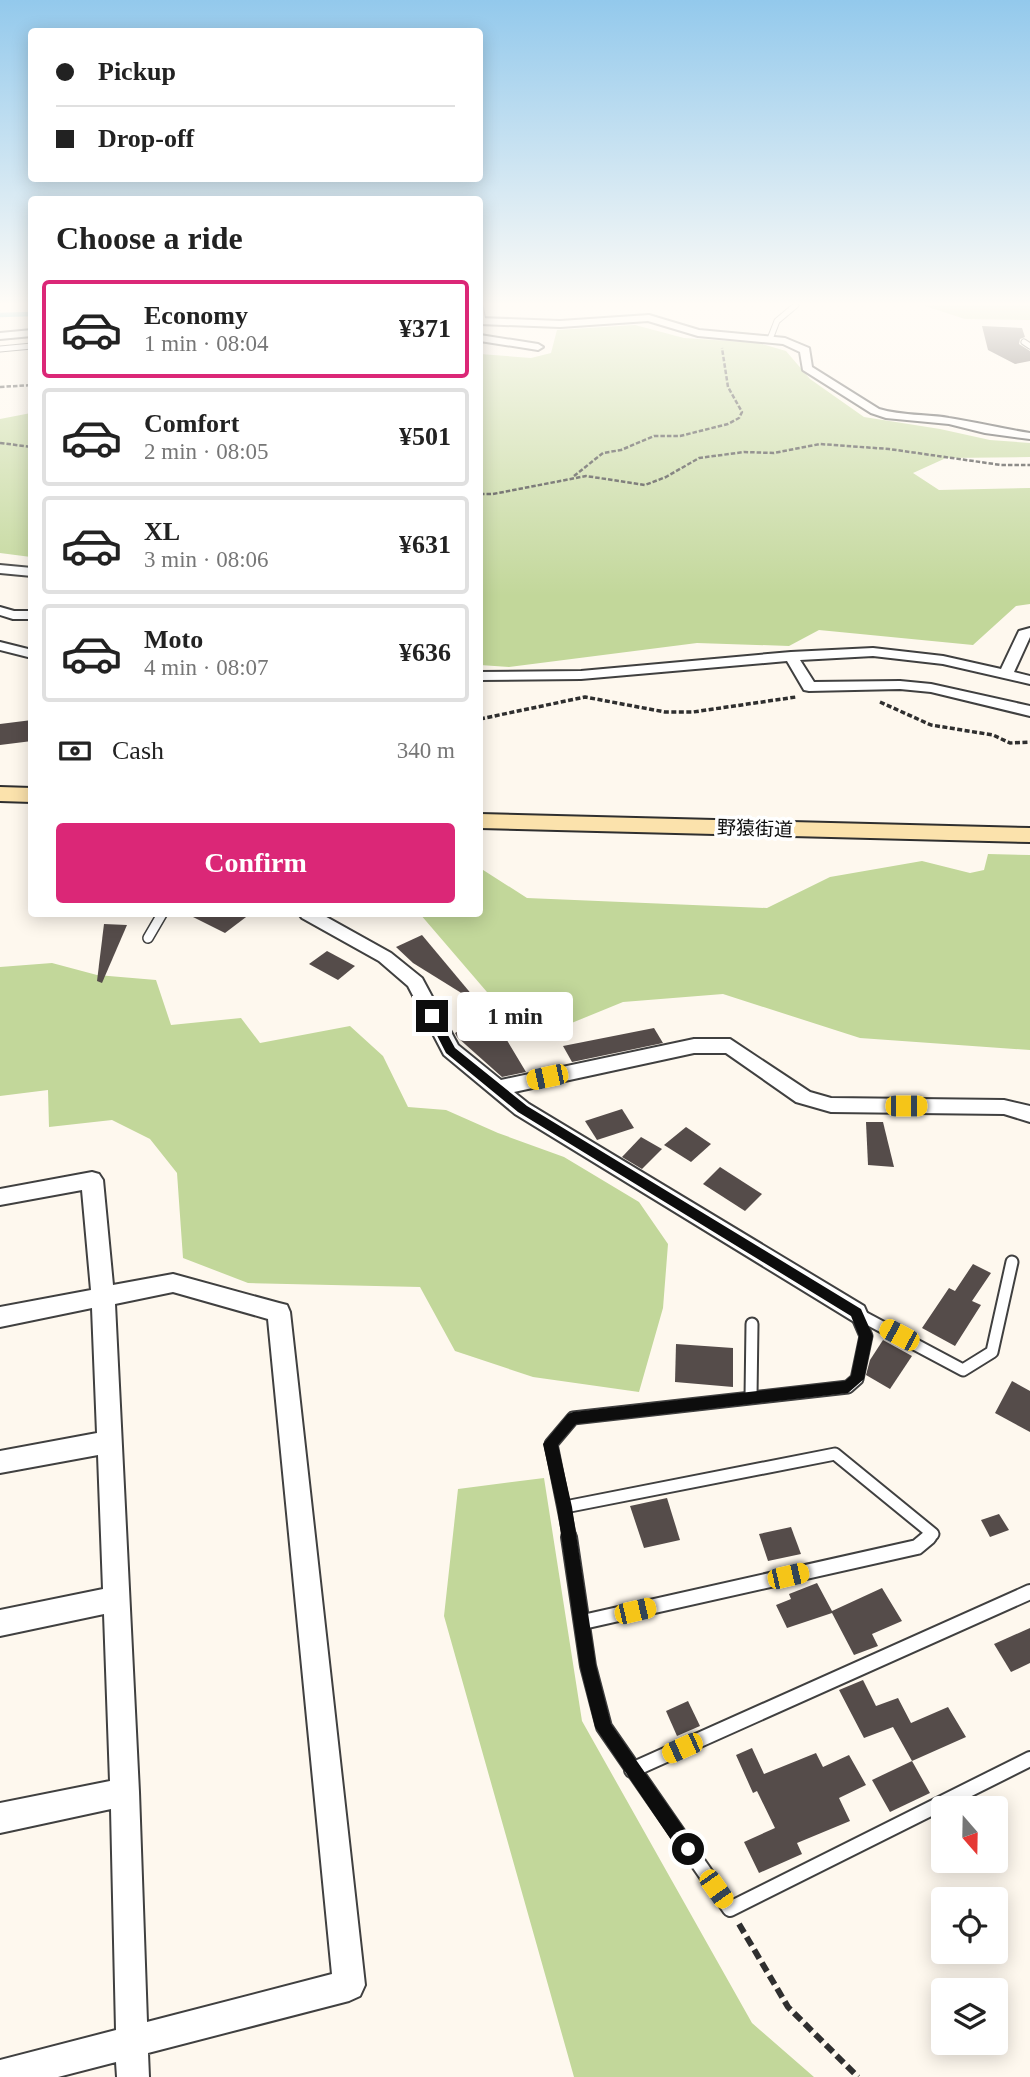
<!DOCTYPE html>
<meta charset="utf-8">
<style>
:root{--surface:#fff;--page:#f2f2f2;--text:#222;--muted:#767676;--line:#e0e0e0;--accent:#db2777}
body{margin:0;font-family:"Times New Roman","Noto Sans JP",serif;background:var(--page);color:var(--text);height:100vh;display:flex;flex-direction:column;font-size:26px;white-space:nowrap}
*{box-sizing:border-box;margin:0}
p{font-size:23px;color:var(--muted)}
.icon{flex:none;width:38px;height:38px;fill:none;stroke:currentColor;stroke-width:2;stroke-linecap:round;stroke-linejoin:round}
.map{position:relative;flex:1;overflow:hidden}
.side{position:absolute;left:28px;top:196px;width:455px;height:721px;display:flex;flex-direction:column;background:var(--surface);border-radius:7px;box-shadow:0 4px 18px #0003}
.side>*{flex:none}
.top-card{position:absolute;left:28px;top:28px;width:455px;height:154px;border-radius:7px;box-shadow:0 4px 18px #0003;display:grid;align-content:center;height:154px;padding:0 28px;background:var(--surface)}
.needle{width:46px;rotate:160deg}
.tools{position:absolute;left:931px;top:1796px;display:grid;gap:14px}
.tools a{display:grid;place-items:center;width:77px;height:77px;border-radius:7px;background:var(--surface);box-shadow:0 4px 18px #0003;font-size:35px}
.end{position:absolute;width:32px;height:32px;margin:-16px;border:9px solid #0d0d0d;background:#fff;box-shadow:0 0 0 4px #fff}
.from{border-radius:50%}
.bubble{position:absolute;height:49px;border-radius:7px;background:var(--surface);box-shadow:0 4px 18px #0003;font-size:23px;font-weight:600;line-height:49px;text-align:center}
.car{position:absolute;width:21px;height:42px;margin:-21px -10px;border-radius:9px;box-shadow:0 0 5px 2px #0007;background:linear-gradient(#f5c518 24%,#345 0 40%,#f5c518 0 76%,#345 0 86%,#f5c518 0)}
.top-card b{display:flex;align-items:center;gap:24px;height:66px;font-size:26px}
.top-card b+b{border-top:2px solid var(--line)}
.top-card i{width:18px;height:18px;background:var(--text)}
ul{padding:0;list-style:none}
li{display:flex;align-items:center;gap:21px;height:98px;margin:0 14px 10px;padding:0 14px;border:4px solid var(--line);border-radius:7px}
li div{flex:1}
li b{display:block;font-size:26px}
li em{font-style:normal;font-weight:600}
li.active{border-color:var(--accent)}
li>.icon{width:63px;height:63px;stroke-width:1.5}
h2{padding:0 28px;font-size:32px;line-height:84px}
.pay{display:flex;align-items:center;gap:18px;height:77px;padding:0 28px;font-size:26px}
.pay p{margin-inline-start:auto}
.primary-button{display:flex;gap:14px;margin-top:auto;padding:14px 28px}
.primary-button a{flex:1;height:80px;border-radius:7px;background:var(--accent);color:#fff;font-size:28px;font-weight:600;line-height:80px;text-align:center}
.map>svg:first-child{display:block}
.forest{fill:#c2d79a}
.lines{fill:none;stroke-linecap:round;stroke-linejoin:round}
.stream{stroke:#40acc6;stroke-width:4.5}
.building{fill:#554c4a}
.lane-far3-casing{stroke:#404040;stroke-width:7}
.lane-far2-casing{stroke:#404040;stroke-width:12}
.lane-far1-casing{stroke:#404040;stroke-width:15}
.lane-casing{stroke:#404040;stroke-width:18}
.street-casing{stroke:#404040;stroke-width:4}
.secondary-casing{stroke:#2f2f2f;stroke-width:4}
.path-far2{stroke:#2f2f2f;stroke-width:2.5;stroke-dasharray:4.5 2;stroke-linecap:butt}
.path-far1{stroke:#2f2f2f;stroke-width:3.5;stroke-dasharray:5 2.5;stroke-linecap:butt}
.path{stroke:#2f2f2f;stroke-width:6;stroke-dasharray:10 5;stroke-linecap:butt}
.lane-far3{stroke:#fff;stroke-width:5}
.lane-far2{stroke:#fff;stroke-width:9}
.lane-far1{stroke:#fff;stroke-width:11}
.lane{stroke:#fff;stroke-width:14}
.street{fill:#fff;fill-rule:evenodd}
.secondary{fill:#fbe2ac;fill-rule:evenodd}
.route{fill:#0d0d0d}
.labels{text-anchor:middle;stroke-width:7;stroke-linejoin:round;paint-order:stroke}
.street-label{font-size:19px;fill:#0d0d0d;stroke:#fff}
</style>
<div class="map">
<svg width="1030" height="2077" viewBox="0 0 1030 2077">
<rect width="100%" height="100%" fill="#fef8ee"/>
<g class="forest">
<polygon points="922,305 1030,305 1030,320 965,319"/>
<polygon points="635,325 684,338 759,343 786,351 810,379 864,417 940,429 990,440 1030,443 1030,457 946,458 913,473 939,490 1030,488 1030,604 1016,606 973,645 819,630 789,646 697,643 509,667 480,665 480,354 531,358 551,353 557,330"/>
<polygon points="31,413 32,413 31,557 0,553 0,419"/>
<polygon points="988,854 1030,855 1030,1050 860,1038 723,994 623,1002 552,1031 511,1020 420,914 480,914 480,868 527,898 767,908 830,877 922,861 970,873 984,870"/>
<polygon points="52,963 97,975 156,980 171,1025 241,1018 260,1043 350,1026 383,1056 408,1107 446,1110 498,1133 564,1157 639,1202 668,1244 663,1308 639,1392 533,1377 455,1351 420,1287 248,1283 183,1258 177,1173 150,1139 112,1120 49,1127 48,1090 0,1096 0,967"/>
<polygon points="544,1478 582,1721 752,2023 814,2077 574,2077 444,1616 458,1489"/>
</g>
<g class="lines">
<polyline class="stream" points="0,315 32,314"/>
</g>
<g class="building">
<polygon points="982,326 1022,328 1025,337 1020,339 1019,344 1030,351 1030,361 1015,364 988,350"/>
<polygon points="32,720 32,741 0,745 0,724"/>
<polygon points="187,914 250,914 225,933"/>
<polygon points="104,924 127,925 102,983 97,981"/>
<polygon points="422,935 473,996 471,999 413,963 396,947"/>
<polygon points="327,951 355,966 338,980 309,964"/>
<polygon points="480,1019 500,1038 505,1037 526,1072 502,1077 457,1037 455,1033"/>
<polygon points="654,1028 663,1043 572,1062 563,1046"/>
<polygon points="622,1109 634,1128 597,1140 585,1121"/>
<polygon points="866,1122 883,1122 894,1167 868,1165"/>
<polygon points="686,1127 711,1144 691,1162 664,1145"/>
<polygon points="641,1137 662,1149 642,1169 622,1157"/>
<polygon points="720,1167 762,1194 745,1211 703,1184"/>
<polygon points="973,1264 991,1273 972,1301 981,1305 955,1346 922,1328 949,1288 955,1291"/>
<polygon points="883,1340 912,1356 890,1389 866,1375 870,1360"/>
<polygon points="676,1344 733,1348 733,1387 675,1382"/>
<polygon points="1012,1381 1030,1391 1030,1432 995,1413"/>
<polygon points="667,1498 680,1540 644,1548 630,1506"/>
<polygon points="999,1514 1009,1530 990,1537 981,1520"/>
<polygon points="791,1527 801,1554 768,1561 759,1534"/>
<polygon points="817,1583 832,1611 882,1588 902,1621 872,1634 878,1646 854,1655 832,1613 787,1628 776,1605 791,1599 789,1594"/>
<polygon points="1030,1628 1030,1663 1011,1672 994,1644"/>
<polygon points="863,1680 876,1706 898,1698 911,1723 948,1707 966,1737 912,1761 893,1727 864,1738 839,1690"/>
<polygon points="688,1701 700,1726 677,1736 666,1711"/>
<polygon points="752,1748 764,1774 816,1753 823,1767 849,1755 866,1785 839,1798 850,1821 797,1843 802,1854 759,1873 744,1842 775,1828 757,1791 753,1793 736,1755"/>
<polygon points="912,1761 930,1793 890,1812 872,1780"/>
</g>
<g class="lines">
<defs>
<g id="lane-far3">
<polyline points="480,305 483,321"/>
<polyline points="770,339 777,321 796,305"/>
<polyline points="1024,342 1030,346"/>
<polyline points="0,349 32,346"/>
</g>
<polyline id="lane-far2" points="148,938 162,914"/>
<g id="lane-far1">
<polyline points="856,1313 963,1370 992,1352 1012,1262"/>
<polyline points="751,1397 752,1324"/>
<polyline points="565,1507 835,1454 933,1534 927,1539"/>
<polyline points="570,1539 551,1444 573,1418 848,1387 857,1379 866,1336 856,1313"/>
</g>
<g id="lane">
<polyline points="569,1537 588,1666 604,1727 730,1909 1030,1759"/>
<polyline points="583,1622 917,1547 929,1537"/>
<polyline points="632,1770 1030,1592"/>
</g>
<g id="street">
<path d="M 649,315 L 699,330 L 785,338 L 809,348 L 812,367 L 879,409 C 902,416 926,414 949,418 C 976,422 1003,429 1030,433 L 1030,439 L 985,433 L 949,424 L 886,418 L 871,413 L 803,370 L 800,352 L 783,344 L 698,336 L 648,321 L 560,327 L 480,324 L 480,318 L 560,321 Z"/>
<polygon points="32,330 32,336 0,339 0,333"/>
<polygon points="480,335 538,344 543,347 538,350 480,341"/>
<polygon points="0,565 32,568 32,576 0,573"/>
<polygon points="0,607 14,611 32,611 32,619 13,619 0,615"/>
<polygon points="1030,628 1030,637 1014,672 1030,676 1030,684 943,664 873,656 800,660 814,682 900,681 931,684 1030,706 1030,716 931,692 900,689 809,691 804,690 787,661 581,679 480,680 480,672 581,671 791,652 873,648 943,656 1001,669 1019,631"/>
<polygon points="0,642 32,650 32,658 0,650"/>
<polygon points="299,914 321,914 391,953 422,978 458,1045 501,1080 694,1039 730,1039 810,1092 831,1098 1004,1100 1030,1106 1030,1122 1004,1114 831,1112 796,1102 726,1053 694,1053 514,1092 529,1104 864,1306 867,1313 864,1320 856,1323 515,1114 444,1055 408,986 379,961 302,918"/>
<path d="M 92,1172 L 99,1174 L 103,1180 L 113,1285 L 173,1274 L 279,1303 L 287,1305 L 290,1312 L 365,1985 L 360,1996 L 349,2001 L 148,2053 L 149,2077 L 117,2077 L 116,2062 L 58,2077 L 0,2077 L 0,2060 L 116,2030 L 111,1809 L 0,1833 L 0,1803 L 110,1781 L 104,1614 L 0,1636 L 0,1610 L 103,1589 L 98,1455 L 0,1473 L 0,1451 L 97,1433 L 92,1308 L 0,1327 L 0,1307 L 91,1290 L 82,1190 L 0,1205 L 0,1189 ZM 173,1292 L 268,1319 L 332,1974 L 147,2022 L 139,1792 L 115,1304 Z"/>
</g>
<g id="secondary">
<polygon points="0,787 32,788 32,802 0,801"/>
<polygon points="480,814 1030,828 1030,842 480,828"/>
</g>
</defs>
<use href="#lane-far3" class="lane-far3-casing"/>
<use href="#lane-far2" class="lane-far2-casing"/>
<use href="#lane-far1" class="lane-far1-casing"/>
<use href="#lane" class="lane-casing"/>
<use href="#street" class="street-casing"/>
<use href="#secondary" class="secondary-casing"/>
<g class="path-far2">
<polyline points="0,387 32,385"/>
<polyline points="0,443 32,447"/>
<polyline points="574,476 603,453 621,450 654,436 680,436 728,424 739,418 742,412 728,387 722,348"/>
<polyline points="480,494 493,494 586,476 645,485 666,477 699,458 744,452 774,453 820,444 889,449 1001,465 1030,465"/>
</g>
<g class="path-far1">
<polyline points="880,702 931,725 993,735 1010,743 1030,742"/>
<polyline points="480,719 585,697 665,712 693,712 796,697"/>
</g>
<polyline class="path" points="739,1924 788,2007 858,2077"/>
<use href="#lane-far3" class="lane-far3"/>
<use href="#lane-far2" class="lane-far2"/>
<use href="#lane-far1" class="lane-far1"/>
<use href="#lane" class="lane"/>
<use href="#street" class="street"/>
<use href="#secondary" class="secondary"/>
</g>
<linearGradient id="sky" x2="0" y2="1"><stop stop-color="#93c9ec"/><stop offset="0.51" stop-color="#fffcf7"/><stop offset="1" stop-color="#fffcf7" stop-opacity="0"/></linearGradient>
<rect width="1030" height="596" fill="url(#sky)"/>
<polygon class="route" points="432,1012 436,1013 455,1048 527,1106 861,1309 873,1336 864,1379 848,1393 576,1424 558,1445 572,1507 596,1666 611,1724 694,1843 697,1849 694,1856 688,1858 682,1856 595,1727 580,1666 557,1507 543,1444 568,1414 573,1412 845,1381 851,1376 859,1336 851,1316 518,1112 446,1053 427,1016"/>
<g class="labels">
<g class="street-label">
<text transform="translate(755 828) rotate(2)" y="7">野猿街道</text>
</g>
</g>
</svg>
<div class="tools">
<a><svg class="needle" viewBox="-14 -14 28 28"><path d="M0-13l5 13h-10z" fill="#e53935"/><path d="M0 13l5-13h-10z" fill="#767676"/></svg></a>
<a><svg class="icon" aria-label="locate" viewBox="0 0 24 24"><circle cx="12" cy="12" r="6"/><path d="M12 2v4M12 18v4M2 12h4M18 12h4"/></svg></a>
<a><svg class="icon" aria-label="layers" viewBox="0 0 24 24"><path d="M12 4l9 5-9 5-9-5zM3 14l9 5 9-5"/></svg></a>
</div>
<i class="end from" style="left:688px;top:1849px"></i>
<i class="end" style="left:432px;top:1016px"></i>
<div class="bubble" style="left:457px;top:992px;width:116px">1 min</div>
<i class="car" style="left:547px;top:1077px;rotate:258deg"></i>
<i class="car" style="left:906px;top:1106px;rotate:90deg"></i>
<i class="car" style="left:899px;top:1335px;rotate:298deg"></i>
<i class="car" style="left:788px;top:1576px;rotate:77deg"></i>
<i class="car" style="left:635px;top:1611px;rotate:77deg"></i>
<i class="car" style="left:682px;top:1748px;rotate:246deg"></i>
<i class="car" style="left:716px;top:1889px;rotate:145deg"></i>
<div class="top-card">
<b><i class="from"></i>Pickup</b>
<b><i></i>Drop-off</b>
</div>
<section class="side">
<h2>Choose a ride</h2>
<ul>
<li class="active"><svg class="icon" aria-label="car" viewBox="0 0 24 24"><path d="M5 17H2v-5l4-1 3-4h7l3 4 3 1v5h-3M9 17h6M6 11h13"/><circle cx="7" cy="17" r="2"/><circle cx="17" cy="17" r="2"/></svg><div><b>Economy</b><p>1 min · 08:04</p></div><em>¥371</em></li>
<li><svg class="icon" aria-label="car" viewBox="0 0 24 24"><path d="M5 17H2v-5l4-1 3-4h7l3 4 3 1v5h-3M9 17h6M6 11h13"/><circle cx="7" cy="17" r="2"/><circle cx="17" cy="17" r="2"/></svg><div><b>Comfort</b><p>2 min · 08:05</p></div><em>¥501</em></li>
<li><svg class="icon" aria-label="car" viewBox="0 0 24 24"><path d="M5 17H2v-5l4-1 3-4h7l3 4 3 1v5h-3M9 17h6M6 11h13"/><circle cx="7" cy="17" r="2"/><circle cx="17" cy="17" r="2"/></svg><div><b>XL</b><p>3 min · 08:06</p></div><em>¥631</em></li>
<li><svg class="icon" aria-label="car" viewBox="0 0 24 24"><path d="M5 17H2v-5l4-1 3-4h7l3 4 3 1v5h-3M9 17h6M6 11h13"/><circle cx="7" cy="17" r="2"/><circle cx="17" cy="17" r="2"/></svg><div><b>Moto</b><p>4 min · 08:07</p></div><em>¥636</em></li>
</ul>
<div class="pay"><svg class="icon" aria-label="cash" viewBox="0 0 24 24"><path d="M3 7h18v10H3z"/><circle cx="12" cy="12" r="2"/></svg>Cash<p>340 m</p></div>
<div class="primary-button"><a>Confirm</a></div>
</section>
</div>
